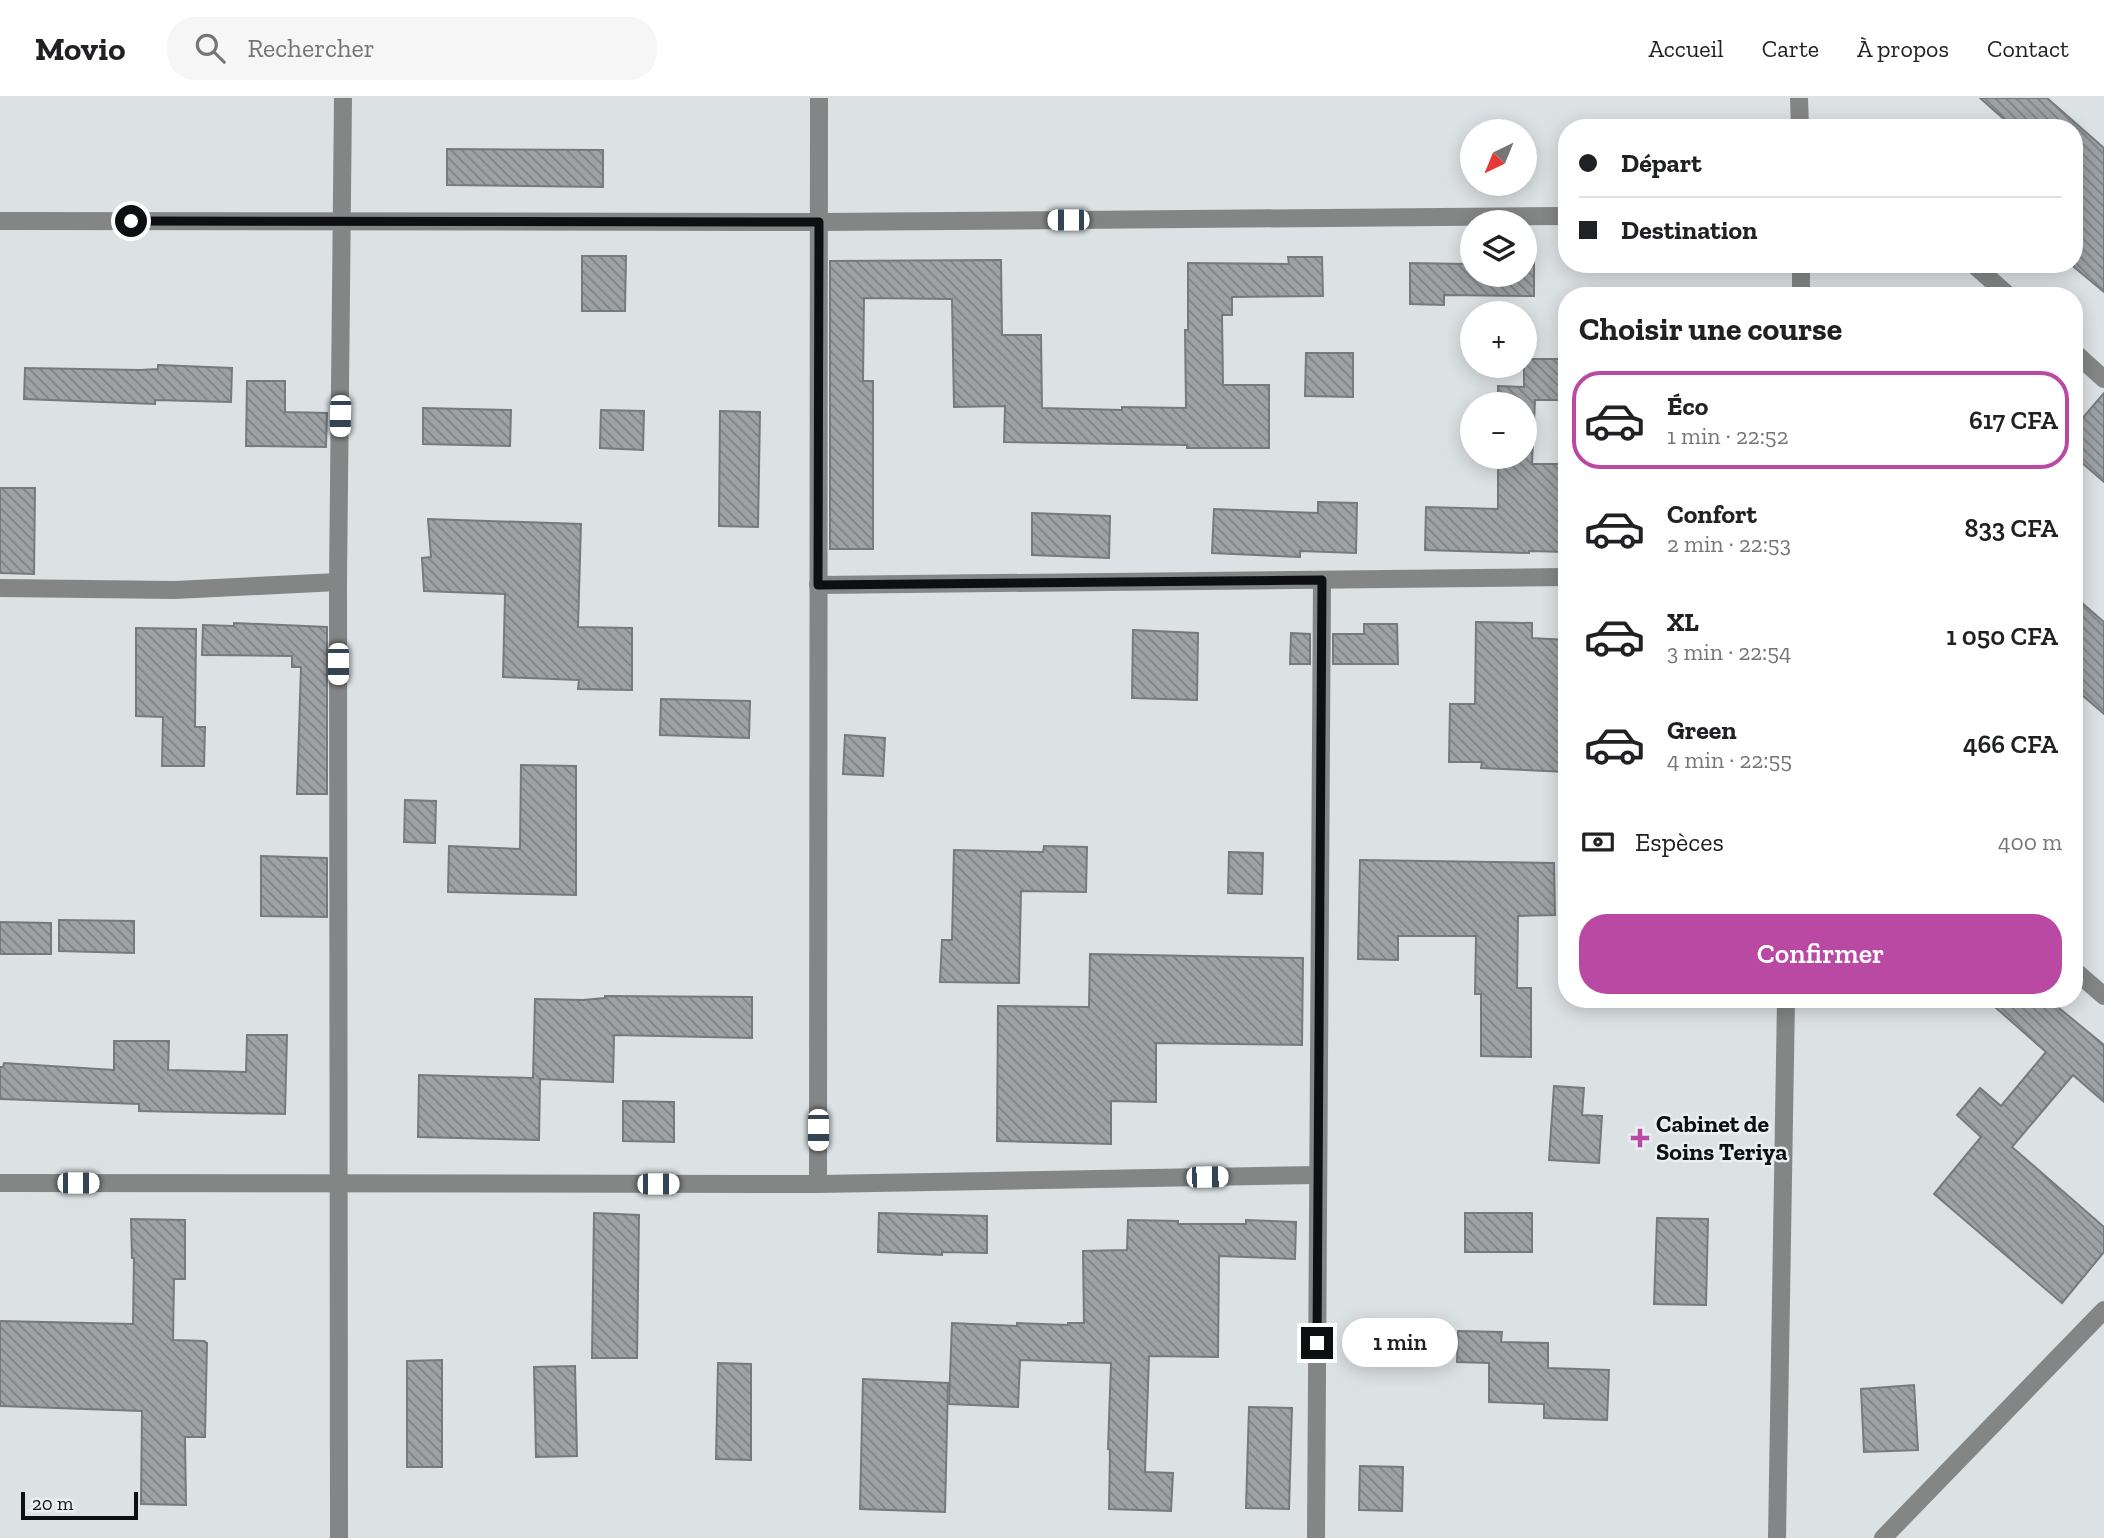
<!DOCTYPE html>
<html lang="fr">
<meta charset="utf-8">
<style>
:root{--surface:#fff;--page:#f6f6f6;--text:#202124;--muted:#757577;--line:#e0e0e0;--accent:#ba49a4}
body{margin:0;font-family:"Zilla Slab",serif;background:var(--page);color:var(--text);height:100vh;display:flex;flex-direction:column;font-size:26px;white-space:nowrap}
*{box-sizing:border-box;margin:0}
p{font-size:23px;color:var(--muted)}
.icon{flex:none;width:38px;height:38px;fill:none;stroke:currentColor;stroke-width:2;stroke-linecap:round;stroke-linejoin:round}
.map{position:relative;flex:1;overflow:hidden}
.details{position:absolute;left:1558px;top:189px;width:525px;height:721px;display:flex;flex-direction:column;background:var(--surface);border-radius:28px;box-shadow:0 4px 18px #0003}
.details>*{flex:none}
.banner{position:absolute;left:1558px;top:21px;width:525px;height:154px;border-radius:28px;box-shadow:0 4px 18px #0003;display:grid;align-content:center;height:154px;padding:0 21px;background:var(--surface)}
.needle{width:46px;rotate:223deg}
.controls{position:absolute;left:1460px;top:21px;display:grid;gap:14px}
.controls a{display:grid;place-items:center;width:77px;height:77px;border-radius:50%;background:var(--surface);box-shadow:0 4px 18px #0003;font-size:35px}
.scale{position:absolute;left:21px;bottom:18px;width:117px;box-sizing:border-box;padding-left:7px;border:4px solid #0d0f10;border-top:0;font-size:19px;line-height:24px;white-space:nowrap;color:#0d0f10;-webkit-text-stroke:5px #e9eef0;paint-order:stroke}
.end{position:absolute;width:32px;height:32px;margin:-16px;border:9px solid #0d0f10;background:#fff;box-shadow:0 0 0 4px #fff}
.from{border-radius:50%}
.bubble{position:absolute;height:49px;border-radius:24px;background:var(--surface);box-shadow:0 4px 18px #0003;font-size:23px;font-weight:600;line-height:49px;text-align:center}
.car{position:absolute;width:21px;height:42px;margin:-21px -10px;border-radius:9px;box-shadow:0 0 5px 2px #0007;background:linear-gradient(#fff 24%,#345 0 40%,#fff 0 76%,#345 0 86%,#fff 0)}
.banner b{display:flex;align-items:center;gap:24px;height:66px;font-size:26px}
.banner b+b{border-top:2px solid var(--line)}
.banner i{width:18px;height:18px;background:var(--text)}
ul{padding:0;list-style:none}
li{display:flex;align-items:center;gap:21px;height:98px;margin:0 14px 10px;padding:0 7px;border:4px solid transparent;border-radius:28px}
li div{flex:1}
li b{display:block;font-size:26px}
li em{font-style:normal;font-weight:600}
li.on{border-color:var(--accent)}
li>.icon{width:63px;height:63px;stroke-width:1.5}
h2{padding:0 21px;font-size:32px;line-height:84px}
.pay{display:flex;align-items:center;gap:18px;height:77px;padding:0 21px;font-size:26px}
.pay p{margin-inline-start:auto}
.primary-button{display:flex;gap:14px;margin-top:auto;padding:14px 21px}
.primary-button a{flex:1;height:80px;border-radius:28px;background:var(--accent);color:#fff;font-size:28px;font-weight:600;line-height:80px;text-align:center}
header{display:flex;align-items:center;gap:42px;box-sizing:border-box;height:98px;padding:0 35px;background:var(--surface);border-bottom:2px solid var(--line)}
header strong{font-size:33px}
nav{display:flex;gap:38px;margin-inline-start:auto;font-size:24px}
.search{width:490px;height:63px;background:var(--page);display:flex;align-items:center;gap:18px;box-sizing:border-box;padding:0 24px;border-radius:28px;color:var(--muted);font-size:26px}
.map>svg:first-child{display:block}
.building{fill:url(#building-back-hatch);stroke:#777a7d;stroke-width:2}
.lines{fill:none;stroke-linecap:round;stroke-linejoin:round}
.minor{stroke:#848686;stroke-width:18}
.tertiary{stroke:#848686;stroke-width:18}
.route{stroke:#0d0f10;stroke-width:9}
.poi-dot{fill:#ba49a4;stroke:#e9eef0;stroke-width:2.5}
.labels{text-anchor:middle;stroke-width:5;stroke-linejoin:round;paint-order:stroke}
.poi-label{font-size:24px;font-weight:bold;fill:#0d0f10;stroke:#e9eef0;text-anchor:start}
</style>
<header>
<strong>Movio</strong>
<div class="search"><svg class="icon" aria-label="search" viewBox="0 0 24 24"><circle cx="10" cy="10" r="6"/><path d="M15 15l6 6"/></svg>Rechercher</div>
<nav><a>Accueil</a><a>Carte</a><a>À propos</a><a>Contact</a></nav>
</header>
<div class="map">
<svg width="2104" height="1440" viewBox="0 0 2104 1440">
<defs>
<pattern id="building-back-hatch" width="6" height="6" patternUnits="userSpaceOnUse" patternTransform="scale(1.75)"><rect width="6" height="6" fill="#9ea2a5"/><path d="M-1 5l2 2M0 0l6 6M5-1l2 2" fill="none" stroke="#7f8285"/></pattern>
</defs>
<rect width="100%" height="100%" fill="#dce1e3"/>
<g class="building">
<polygon points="1980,0 2047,0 2104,50 2104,194 2074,169 2074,30 2014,30"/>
<polygon points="447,51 603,52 603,89 447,87"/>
<polygon points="582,158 626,158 625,213 582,213"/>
<polygon points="1288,159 1322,159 1323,198 1232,199 1232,217 1222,217 1223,287 1269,287 1269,350 1187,350 1187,347 1004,344 1005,308 954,309 952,201 864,200 863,283 873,283 873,451 830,451 830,163 1001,162 1002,237 1041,237 1042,310 1122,312 1122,309 1186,310 1185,232 1188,232 1188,165 1289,166"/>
<polygon points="1467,160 1472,160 1472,177 1524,177 1524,161 1534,161 1534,198 1444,197 1444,207 1410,206 1410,165 1467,166"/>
<polygon points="1306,255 1353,255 1353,299 1305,298"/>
<polygon points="1524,261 1566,261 1566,302 1535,302 1532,366 1566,366 1566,454 1529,453 1529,455 1425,452 1426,409 1498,411 1498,359 1524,359 1524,306 1498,306 1498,288 1524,289"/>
<polygon points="158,267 232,270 231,304 155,302 155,306 24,301 25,270 140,272 158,271"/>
<polygon points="247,283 285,283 285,314 327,315 326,349 246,348"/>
<polygon points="2104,295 2104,384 2074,358 2074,330"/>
<polygon points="423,310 511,312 510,348 423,346"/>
<polygon points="601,312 644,313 643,352 600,350"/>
<polygon points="720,313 760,314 758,429 719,428"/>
<polygon points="0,390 35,390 34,476 0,475"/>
<polygon points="1318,404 1357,405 1356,455 1300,453 1300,459 1212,455 1214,411 1318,415"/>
<polygon points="1032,415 1110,418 1109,460 1032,457"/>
<polygon points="428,421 581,426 578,529 632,530 632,592 578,591 579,582 503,579 505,496 424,493 422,460 431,459"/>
<polygon points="2074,498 2104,524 2104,616 2074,590"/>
<polygon points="1476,524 1532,525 1532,540 1566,542 1566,674 1481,670 1482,664 1449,664 1450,606 1475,606"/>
<polygon points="234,525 327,529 327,696 297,696 301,569 292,569 292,558 202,557 203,527 234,528"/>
<polygon points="1364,526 1397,526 1398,566 1333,566 1333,536 1364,536"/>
<polygon points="136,530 196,531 195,629 205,629 204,668 162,668 163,619 136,618"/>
<polygon points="1133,532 1198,535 1197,602 1132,600"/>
<polygon points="1291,535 1310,536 1310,566 1290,566"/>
<polygon points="661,601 750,603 749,640 660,637"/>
<polygon points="845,637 885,640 883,678 843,676"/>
<polygon points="521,667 576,668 576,797 448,794 449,748 520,751"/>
<polygon points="405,702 436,703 435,745 404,744"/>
<polygon points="1044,748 1087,749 1086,794 1021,793 1019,885 940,884 942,842 952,842 954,752 1043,754"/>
<polygon points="1229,754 1263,755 1262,796 1228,795"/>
<polygon points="261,758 327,760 327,819 261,818"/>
<polygon points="1360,762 1554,765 1555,817 1518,818 1517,890 1531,890 1531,959 1481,958 1481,896 1475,896 1476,838 1398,838 1398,862 1358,861"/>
<polygon points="59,822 134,823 134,855 59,853"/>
<polygon points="0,824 51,825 51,856 0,856"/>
<polygon points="1090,856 1303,860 1302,947 1156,945 1156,1004 1111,1003 1111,1046 997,1043 998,908 1089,909"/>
<polygon points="605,898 752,899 752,940 614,937 613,984 540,981 539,1042 418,1039 419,977 533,980 535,901 583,902 605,900"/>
<polygon points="1986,901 2048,901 2104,947 2104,1004 2073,977 2012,1049 2104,1129 2104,1154 2062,1205 1934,1096 1981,1039 1957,1017 1980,990 2001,1008 2046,954"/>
<polygon points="247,937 287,937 285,1016 139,1013 139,1006 0,1001 0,969 3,969 4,965 114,972 114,943 169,943 168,972 246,974"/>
<polygon points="1554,988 1584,990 1582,1017 1602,1018 1599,1065 1549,1062"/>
<polygon points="623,1003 674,1004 674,1044 623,1043"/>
<polygon points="594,1115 639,1117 637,1260 592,1260"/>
<polygon points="879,1115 987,1118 987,1155 942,1154 942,1157 878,1154"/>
<rect x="1465" y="1115" width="67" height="39"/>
<polygon points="1657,1120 1708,1121 1706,1207 1654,1206"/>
<polygon points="131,1121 185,1122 185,1181 174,1181 173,1242 204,1243 207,1245 205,1339 185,1339 186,1407 141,1406 142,1313 0,1308 0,1223 133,1226 134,1160 132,1160"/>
<polygon points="1128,1122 1178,1123 1178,1126 1246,1126 1246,1122 1296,1124 1295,1161 1219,1158 1218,1259 1149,1258 1145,1374 1173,1375 1171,1413 1109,1411 1110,1352 1108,1351 1111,1265 1020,1262 1018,1309 949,1306 952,1225 1017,1228 1017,1225 1068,1227 1068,1225 1084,1225 1083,1153 1127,1152"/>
<polygon points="1458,1233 1502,1234 1501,1244 1548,1245 1548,1270 1609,1272 1607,1322 1544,1320 1544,1306 1489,1304 1489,1265 1457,1264"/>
<polygon points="442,1262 442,1369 407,1369 407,1263"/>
<polygon points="718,1265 751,1266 751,1362 716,1361"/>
<polygon points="575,1268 577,1358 536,1359 534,1269"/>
<polygon points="863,1281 948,1285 945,1414 860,1411"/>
<polygon points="1914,1287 1918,1352 1864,1354 1861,1291"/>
<polygon points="1249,1309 1292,1310 1289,1411 1246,1410"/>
<polygon points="1360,1368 1403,1369 1402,1413 1359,1412"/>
</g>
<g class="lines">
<g class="minor">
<polyline points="0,123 819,124 1566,118"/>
<polyline points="1973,166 2009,198"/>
<polyline points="2074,254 2104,281"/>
<polyline points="818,487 1566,479"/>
<polyline points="0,490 175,492 338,484"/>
<polyline points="2074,872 2104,898"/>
<polyline points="0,1085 818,1086 1318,1077"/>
<polyline points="818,1086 819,0"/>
<polyline points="339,1440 338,484 343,0"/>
<polyline points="1316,1440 1322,482"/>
<polyline points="1883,1440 2104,1212"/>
</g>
<g class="tertiary">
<polyline points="1799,0 1800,30"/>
<polyline points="1801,198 1801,166"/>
<polyline points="1777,1440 1786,901"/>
</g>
</g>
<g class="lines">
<polyline class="route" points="131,123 819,124 818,487 1322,482 1317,1245"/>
</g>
<path class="poi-dot" d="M1636.5 1029.5h7v7h7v7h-7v7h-7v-7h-7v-7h7z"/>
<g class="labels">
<g class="poi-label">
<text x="1656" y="1034">Cabinet de<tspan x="1656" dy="28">Soins Teriya</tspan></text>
</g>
</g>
</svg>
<div class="controls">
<a><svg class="needle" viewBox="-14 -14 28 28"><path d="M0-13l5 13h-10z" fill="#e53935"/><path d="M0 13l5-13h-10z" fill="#757577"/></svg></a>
<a><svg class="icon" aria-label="layers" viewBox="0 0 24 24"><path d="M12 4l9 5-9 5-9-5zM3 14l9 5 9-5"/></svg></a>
<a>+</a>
<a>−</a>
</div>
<div class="scale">20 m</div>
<i class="end from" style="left:131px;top:123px"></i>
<i class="end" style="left:1317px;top:1245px"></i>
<div class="bubble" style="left:1342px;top:1220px;width:116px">1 min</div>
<i class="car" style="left:1068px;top:122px;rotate:270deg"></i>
<i class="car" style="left:340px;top:318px;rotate:181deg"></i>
<i class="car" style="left:338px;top:566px;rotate:180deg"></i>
<i class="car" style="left:818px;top:1032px;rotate:180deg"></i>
<i class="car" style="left:1207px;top:1079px;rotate:89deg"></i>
<i class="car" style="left:78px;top:1085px;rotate:90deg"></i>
<i class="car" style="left:658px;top:1086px;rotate:90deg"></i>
<div class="banner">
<b><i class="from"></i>Départ</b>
<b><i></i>Destination</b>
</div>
<section class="details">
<h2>Choisir une course</h2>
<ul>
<li class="on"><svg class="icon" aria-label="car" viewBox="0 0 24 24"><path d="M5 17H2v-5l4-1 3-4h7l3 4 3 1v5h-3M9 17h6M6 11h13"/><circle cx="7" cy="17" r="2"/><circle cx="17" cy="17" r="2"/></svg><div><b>Éco</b><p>1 min · 22:52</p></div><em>617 CFA</em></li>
<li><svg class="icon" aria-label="car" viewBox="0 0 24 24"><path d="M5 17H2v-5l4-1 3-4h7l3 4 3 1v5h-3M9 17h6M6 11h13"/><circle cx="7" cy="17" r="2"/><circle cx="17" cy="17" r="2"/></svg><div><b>Confort</b><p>2 min · 22:53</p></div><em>833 CFA</em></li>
<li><svg class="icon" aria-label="car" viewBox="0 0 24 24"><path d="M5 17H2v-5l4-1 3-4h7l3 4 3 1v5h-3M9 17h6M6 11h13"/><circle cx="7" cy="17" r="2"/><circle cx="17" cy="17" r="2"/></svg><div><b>XL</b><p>3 min · 22:54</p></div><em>1 050 CFA</em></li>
<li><svg class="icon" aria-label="car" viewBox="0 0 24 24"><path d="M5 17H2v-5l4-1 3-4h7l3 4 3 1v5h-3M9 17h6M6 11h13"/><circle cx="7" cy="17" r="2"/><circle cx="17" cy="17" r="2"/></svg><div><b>Green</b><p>4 min · 22:55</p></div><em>466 CFA</em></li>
</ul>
<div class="pay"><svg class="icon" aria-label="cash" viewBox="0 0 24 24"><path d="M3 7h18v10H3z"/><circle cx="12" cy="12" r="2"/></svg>Espèces<p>400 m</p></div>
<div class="primary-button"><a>Confirmer</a></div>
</section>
</div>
